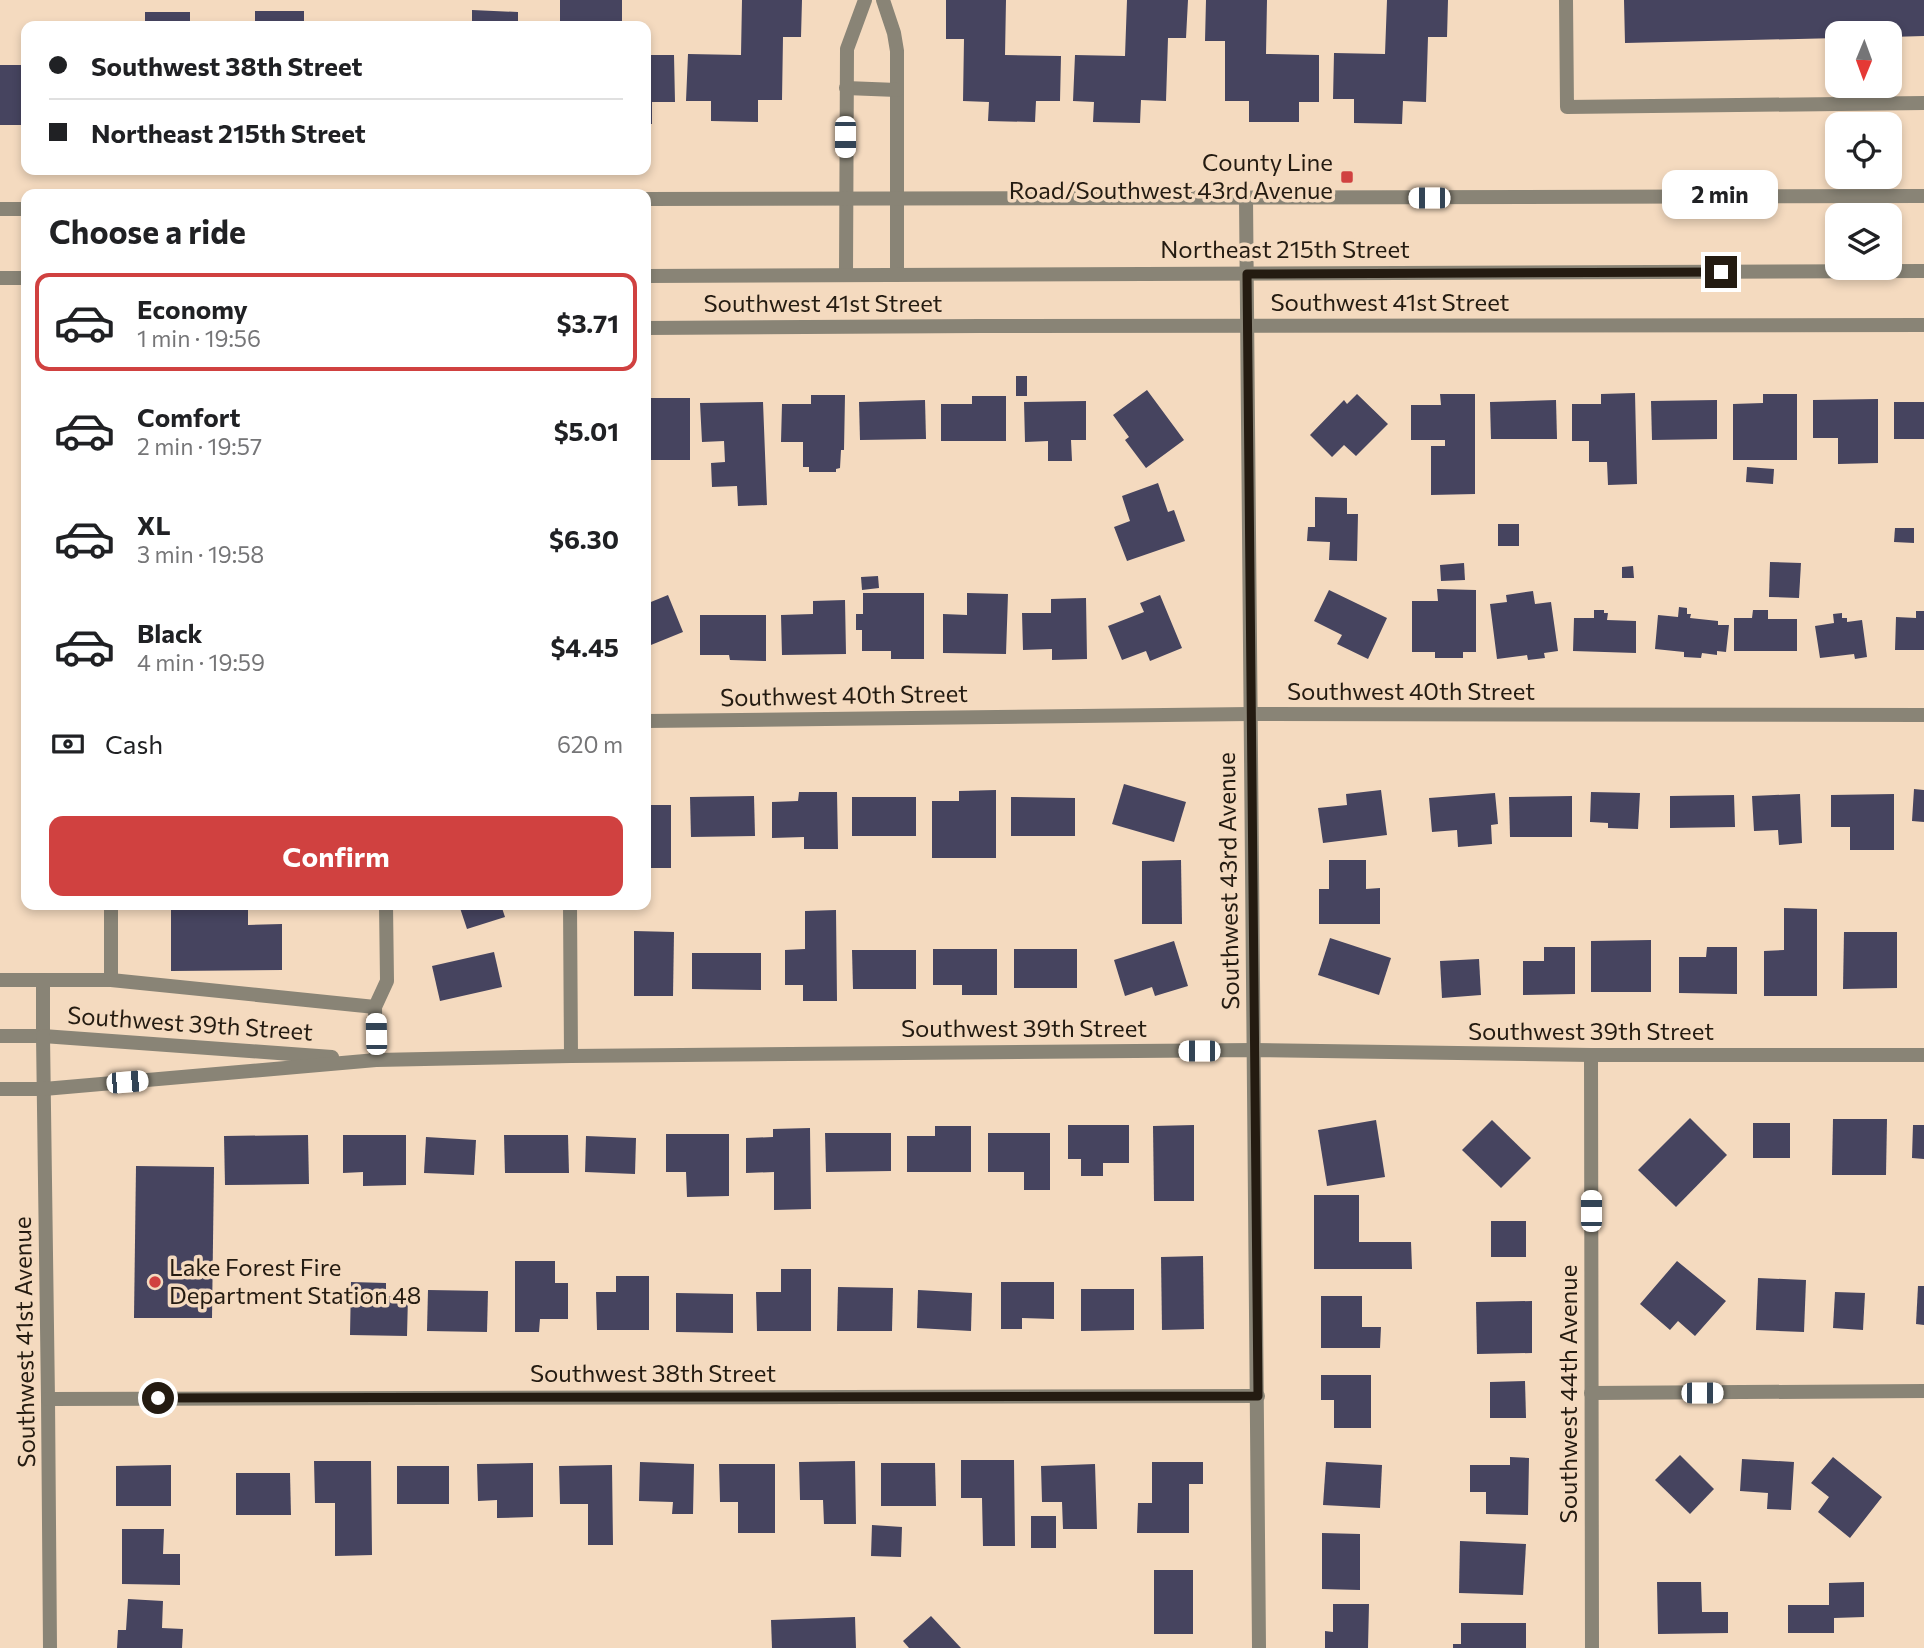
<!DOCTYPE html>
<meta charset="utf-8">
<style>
:root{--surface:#fff;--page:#f2f2f2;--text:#202124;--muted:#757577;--line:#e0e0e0;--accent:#d04140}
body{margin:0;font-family:Commissioner,sans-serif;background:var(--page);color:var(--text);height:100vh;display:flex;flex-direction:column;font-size:26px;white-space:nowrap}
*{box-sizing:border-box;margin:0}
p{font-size:23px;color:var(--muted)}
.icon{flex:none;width:38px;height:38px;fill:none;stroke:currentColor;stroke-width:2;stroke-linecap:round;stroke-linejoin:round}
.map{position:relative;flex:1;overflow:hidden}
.drawer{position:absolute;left:21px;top:189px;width:630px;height:721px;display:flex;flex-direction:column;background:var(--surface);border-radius:14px;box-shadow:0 4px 10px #0003}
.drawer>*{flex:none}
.top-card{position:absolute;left:21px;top:21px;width:630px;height:154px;border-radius:14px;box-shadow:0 4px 10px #0003;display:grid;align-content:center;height:154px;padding:0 28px;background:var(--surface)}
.needle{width:46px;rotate:181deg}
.controls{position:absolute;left:1825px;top:21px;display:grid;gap:14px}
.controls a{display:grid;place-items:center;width:77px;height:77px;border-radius:14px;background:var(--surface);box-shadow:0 4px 10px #0003;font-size:35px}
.end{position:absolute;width:32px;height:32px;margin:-16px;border:9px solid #241b11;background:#fff;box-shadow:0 0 0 4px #fff}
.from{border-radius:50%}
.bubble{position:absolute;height:49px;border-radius:14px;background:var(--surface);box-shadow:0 4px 10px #0003;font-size:23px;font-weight:700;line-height:49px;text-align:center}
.car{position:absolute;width:21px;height:42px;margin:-21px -10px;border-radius:9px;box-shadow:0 0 5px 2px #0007;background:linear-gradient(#fff 24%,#345 0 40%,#fff 0 76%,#345 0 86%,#fff 0)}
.top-card b{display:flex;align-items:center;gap:24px;height:66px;font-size:26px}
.top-card b+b{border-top:2px solid var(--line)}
.top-card i{width:18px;height:18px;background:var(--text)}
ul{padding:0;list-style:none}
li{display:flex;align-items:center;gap:21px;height:98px;margin:0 14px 10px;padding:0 14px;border:4px solid transparent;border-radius:14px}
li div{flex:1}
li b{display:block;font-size:26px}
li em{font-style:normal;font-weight:700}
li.on{border-color:var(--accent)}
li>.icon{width:63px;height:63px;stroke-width:1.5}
h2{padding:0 28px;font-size:32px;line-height:84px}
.pay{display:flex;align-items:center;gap:18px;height:77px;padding:0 28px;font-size:26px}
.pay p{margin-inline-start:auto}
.cta{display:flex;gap:14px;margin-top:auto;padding:14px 28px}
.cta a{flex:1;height:80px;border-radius:14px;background:var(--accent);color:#fff;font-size:28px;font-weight:700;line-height:80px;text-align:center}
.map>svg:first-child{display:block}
.building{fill:#46445f}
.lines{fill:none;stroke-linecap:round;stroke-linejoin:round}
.service{stroke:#898476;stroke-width:14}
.minor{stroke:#898476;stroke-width:14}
.tertiary{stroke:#898476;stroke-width:14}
.route{stroke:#241b11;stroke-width:9}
.poi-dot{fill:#d04140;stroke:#f4dabf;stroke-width:2.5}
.labels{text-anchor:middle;stroke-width:7;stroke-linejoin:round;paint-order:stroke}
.poi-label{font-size:24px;fill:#241b11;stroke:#f4dabf;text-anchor:end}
.street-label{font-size:24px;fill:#241b11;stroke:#f4dabf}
</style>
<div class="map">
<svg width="1924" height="1648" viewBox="0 0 1924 1648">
<rect width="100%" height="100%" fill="#f4dabf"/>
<g class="building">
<rect x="560" y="0" width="62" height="26"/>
<polygon points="742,0 802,0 801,37 783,37 782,100 758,100 758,122 711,121 711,101 686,101 688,54 741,55"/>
<polygon points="946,0 1006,0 1005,55 1061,56 1060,101 1036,101 1035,122 988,121 989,102 963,101 964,39 946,39"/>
<polygon points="1127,0 1188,0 1186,38 1168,38 1166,101 1141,100 1140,123 1093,122 1094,102 1073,101 1075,55 1125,56"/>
<polygon points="1206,0 1267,0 1266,54 1319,55 1319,102 1299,102 1299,122 1249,122 1249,101 1225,101 1225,41 1205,41"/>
<polygon points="1387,0 1448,0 1447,37 1428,37 1426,102 1403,101 1402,124 1354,123 1354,99 1333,99 1334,53 1385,54"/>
<polygon points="1624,0 1924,0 1924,36 1890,37 1890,33 1838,33 1838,38 1625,43"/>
<polygon points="472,10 518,12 518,26 472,26"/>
<rect x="255" y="11" width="49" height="15"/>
<rect x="145" y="12" width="45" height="14"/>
<polygon points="646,55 674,55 675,102 652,102 652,124 646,124"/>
<rect x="0" y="65" width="26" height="60"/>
<rect x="1016" y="376" width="11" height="20"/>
<polygon points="1147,390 1184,440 1146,468 1125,440 1129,437 1113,415"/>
<polygon points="1635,393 1637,484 1608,485 1607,462 1589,462 1589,441 1572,441 1572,404 1601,404 1601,394"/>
<polygon points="1357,394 1388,424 1356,456 1344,445 1332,457 1310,435 1344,400 1347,404"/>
<polygon points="1440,394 1475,394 1475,494 1431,495 1431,446 1445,446 1445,440 1411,440 1411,405 1441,405"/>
<polygon points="1763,394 1797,394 1797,460 1733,460 1733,404 1763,403"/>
<polygon points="811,395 845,395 844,450 841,450 840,468 836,469 836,472 809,472 809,467 803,467 803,442 781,442 782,404 811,404"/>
<polygon points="972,396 1006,396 1006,441 941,441 941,404 972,404"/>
<rect x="646" y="398" width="44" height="62"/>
<polygon points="1878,399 1878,463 1838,464 1838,438 1813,438 1813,400"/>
<polygon points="925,400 926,439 860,440 859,402"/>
<polygon points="1556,400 1557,439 1491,439 1490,402"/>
<polygon points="1717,400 1717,439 1652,440 1651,401"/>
<polygon points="1086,401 1086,440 1071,440 1072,461 1048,461 1048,441 1025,442 1024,402"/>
<polygon points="763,402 767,505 738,506 737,486 712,487 711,463 725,462 724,441 702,442 700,403"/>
<rect x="1894" y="402" width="30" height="37"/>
<polygon points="1747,467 1774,469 1773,484 1746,482"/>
<polygon points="1158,483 1168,512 1174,510 1185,541 1127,561 1114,527 1130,521 1122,496"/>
<polygon points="1315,497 1347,498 1347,514 1358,514 1357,561 1329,560 1330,542 1307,541 1308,527 1315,527"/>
<rect x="1498" y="524" width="21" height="22"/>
<polygon points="1895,528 1914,528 1914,543 1894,542"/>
<polygon points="1770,562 1801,563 1799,598 1769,597"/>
<polygon points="1464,563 1465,580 1441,581 1440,565"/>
<polygon points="1633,566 1634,578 1622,578 1622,567"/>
<polygon points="878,576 879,588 862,590 861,577"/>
<polygon points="1437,589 1476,590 1476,652 1463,652 1463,658 1435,658 1435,652 1412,652 1412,601 1438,601"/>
<polygon points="1329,590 1387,618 1368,659 1337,644 1342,635 1314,621"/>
<polygon points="1533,591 1535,604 1551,602 1558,651 1544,653 1545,658 1528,660 1527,655 1497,659 1490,604 1507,602 1506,595"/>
<polygon points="863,593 924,593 924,659 891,659 891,651 862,651 862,630 856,630 856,614 863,614"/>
<polygon points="967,593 1008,594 1006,654 943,653 943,614 967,615"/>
<polygon points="668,595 683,632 646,647 646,604"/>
<polygon points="1160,595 1182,648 1150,661 1146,651 1122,660 1108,626 1144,612 1140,603"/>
<polygon points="1086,598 1087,659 1052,660 1052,649 1023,650 1022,613 1051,613 1051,599"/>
<polygon points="845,600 846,654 782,655 781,615 813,614 813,601"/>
<polygon points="1679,607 1687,608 1687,614 1691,614 1690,618 1718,621 1718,625 1729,625 1726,652 1717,651 1717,655 1702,653 1701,658 1684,657 1684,652 1655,649 1658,615 1678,617"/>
<polygon points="1594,610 1604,610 1604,613 1608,613 1607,620 1636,621 1636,653 1573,651 1574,618 1594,618"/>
<polygon points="1753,610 1768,610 1768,619 1797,619 1797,651 1734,651 1734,618 1752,618"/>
<polygon points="1916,611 1924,611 1924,650 1895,650 1896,617 1916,618"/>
<polygon points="1842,613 1842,618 1847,618 1847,622 1862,620 1867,657 1855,659 1854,654 1820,658 1815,626 1834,623 1833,614"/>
<polygon points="700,615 766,615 766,661 730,660 729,655 700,655"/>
<polygon points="1124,784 1186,802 1174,842 1112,824"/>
<polygon points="1914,789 1924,790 1924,822 1912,821"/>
<polygon points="996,790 996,858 932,858 932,801 959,801 959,791"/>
<polygon points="1381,790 1387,835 1323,843 1318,808 1347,805 1346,794"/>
<polygon points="799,792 837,792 838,849 804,849 804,837 772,838 772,802 798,801"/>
<polygon points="1591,792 1640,793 1638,829 1608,828 1608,823 1590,822"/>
<polygon points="1495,793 1498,824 1491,825 1492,844 1458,847 1457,830 1432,832 1429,798"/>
<polygon points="1800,794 1802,843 1779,845 1778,830 1754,831 1752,796"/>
<polygon points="1894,794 1894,850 1850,850 1850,827 1831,827 1831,795"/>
<polygon points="1734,795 1735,827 1670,828 1670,796"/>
<polygon points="754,796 755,836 691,837 690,797"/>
<polygon points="1572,796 1572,837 1510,837 1509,797"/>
<rect x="852" y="797" width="64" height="39"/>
<polygon points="1011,797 1075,798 1075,836 1011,836"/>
<rect x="646" y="805" width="25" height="63"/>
<polygon points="1181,860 1182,924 1142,924 1142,861"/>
<polygon points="1329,860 1366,860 1366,889 1380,888 1380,924 1319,924 1319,889 1329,889"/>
<polygon points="171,905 248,905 248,925 282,924 282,970 171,971"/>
<polygon points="459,905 501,905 505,917 467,929"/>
<polygon points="1784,908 1817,909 1817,996 1764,996 1764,951 1784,950"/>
<polygon points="836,910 837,1001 803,1001 803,985 785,985 785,950 805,949 805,911"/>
<polygon points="634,931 674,932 673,996 634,996"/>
<polygon points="1844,932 1897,932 1897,988 1843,989"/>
<polygon points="1330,938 1391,958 1379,995 1318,975"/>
<polygon points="1651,940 1651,992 1591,992 1591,941"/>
<polygon points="1174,941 1188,986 1155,996 1152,987 1125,996 1114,960"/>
<polygon points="1544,947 1575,947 1575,994 1523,995 1523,961 1544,961"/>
<polygon points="1707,947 1737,947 1737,994 1679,993 1679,957 1706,957"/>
<polygon points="933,949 997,949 997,995 962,995 962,985 933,985"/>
<rect x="1014" y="949" width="63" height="39"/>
<polygon points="852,950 916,950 916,989 853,989"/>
<polygon points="494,952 502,987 440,1001 432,966"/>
<polygon points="692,953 761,953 761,990 692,989"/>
<polygon points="1479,959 1481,995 1442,998 1440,961"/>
<polygon points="1690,1118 1727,1155 1676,1207 1638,1170"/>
<polygon points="1833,1119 1887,1119 1886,1175 1832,1175"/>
<polygon points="1376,1120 1385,1177 1327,1186 1318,1130"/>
<polygon points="1492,1120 1531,1158 1501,1188 1462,1150"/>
<rect x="1753" y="1123" width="37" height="35"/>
<polygon points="1068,1125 1129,1125 1129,1163 1103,1163 1103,1176 1081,1176 1081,1159 1068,1159"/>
<polygon points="1194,1125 1194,1201 1154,1201 1153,1126"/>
<polygon points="1913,1125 1924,1125 1924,1159 1912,1158"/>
<polygon points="935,1126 971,1126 971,1172 907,1172 907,1136 935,1136"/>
<polygon points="810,1128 811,1209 774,1210 774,1172 746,1173 746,1138 773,1137 773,1129"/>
<polygon points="825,1133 891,1133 891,1171 826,1172"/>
<polygon points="988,1133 1050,1133 1050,1190 1024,1190 1024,1172 988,1172"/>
<polygon points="666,1134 729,1134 729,1196 687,1197 686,1172 666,1172"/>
<polygon points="308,1135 309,1184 225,1185 224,1136"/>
<polygon points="343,1135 406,1135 406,1185 363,1186 363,1172 343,1173"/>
<polygon points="504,1135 568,1135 569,1173 505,1173"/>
<polygon points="586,1136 636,1138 635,1174 585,1172"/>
<polygon points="426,1137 476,1140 474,1175 424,1173"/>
<polygon points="136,1166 214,1167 212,1318 134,1318"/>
<polygon points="1314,1195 1359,1195 1359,1242 1411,1242 1412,1269 1314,1269"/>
<rect x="1491" y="1221" width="35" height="36"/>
<polygon points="1203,1256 1204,1329 1162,1330 1161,1257"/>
<polygon points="515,1261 555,1261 555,1283 568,1283 568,1319 540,1319 539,1332 515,1332"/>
<polygon points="1677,1261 1726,1301 1695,1336 1678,1321 1670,1330 1640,1304"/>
<polygon points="781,1269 811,1269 811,1331 757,1331 756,1292 781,1292"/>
<polygon points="616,1276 649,1276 649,1330 597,1330 596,1292 616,1292"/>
<polygon points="1758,1278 1806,1280 1804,1332 1756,1330"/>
<polygon points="351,1282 386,1283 386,1296 408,1296 407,1336 350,1335"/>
<polygon points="1001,1282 1054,1282 1054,1319 1022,1318 1022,1329 1001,1329"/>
<polygon points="1918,1286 1924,1286 1924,1325 1916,1324"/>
<polygon points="838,1287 893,1288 892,1331 837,1331"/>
<polygon points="1081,1289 1134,1289 1134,1330 1081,1331"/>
<polygon points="428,1290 488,1291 487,1332 427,1331"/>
<polygon points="918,1290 972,1293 971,1331 917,1328"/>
<polygon points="1835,1292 1865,1293 1863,1330 1833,1328"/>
<polygon points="676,1293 733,1294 733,1333 676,1332"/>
<polygon points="1321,1296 1362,1296 1362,1327 1381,1327 1380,1348 1321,1348"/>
<polygon points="1532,1301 1532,1353 1477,1354 1476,1302"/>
<polygon points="1321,1375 1371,1375 1371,1428 1334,1428 1334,1400 1321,1400"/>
<polygon points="1525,1381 1526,1418 1490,1418 1490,1382"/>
<polygon points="1680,1455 1714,1489 1690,1514 1655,1480"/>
<polygon points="1510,1457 1529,1458 1528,1515 1486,1514 1486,1492 1470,1492 1470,1465 1510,1465"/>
<polygon points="1833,1457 1882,1497 1850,1538 1818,1512 1829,1497 1811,1483"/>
<polygon points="1742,1459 1794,1462 1791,1510 1767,1509 1768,1493 1740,1491"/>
<polygon points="961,1460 1014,1460 1015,1546 983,1546 982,1498 961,1498"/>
<polygon points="314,1461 371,1461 372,1555 335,1556 335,1503 315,1503"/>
<polygon points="855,1461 856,1524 824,1524 823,1500 800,1500 799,1462"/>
<polygon points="640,1462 694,1464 693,1514 672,1514 673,1502 639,1501"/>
<polygon points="1152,1462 1203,1462 1203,1484 1189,1484 1189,1533 1137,1533 1138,1503 1152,1503"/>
<polygon points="1326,1462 1382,1465 1380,1508 1323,1505"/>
<polygon points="533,1463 533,1517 497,1518 497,1500 478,1501 477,1464"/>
<polygon points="881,1463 935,1463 936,1506 881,1506"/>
<polygon points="719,1464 775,1464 775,1533 738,1533 738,1502 720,1502"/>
<polygon points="1095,1464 1097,1529 1063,1529 1062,1502 1042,1502 1041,1466"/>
<polygon points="171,1465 171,1506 116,1506 116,1466"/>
<polygon points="612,1465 613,1545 588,1545 588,1504 560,1504 559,1466"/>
<rect x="397" y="1466" width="52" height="38"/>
<polygon points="236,1473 290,1473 291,1515 236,1515"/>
<rect x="1031" y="1516" width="25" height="32"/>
<polygon points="872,1525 902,1527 901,1557 871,1556"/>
<polygon points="122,1529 164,1529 163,1554 180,1554 180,1585 122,1584"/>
<polygon points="1322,1533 1360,1534 1360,1590 1322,1589"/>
<polygon points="1460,1541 1526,1544 1523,1595 1459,1593"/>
<rect x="1154" y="1570" width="39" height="64"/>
<polygon points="1657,1582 1701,1582 1702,1612 1728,1612 1728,1633 1658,1634"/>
<polygon points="1864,1582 1864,1617 1834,1618 1834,1633 1788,1633 1788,1605 1829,1605 1829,1583"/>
<polygon points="128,1599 163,1601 162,1628 183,1629 182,1648 117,1648 118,1630 126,1630"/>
<polygon points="1333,1604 1369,1604 1368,1648 1325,1648 1325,1631 1333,1632"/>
<polygon points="931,1616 961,1648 909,1648 903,1641"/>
<polygon points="855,1617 856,1648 772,1648 771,1620"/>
<polygon points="1461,1623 1526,1623 1526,1648 1453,1648 1453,1644 1461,1644"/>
</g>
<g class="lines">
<g class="service">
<polyline points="1566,0 1567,107 1924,103"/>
<polyline points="0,980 111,980 375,1007 376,1060"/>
<polyline points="111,980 111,905"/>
<polyline points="375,1007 387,981 386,905"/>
<polyline points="43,1036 43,980"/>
</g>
<g class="minor">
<polyline points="883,0 894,33 897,51 897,274"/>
<polyline points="846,88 897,90"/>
<polyline points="1246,198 1259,1648"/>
<polyline points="846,274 847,49 865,0"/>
<polyline points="646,328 980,326 1924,325"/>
<polyline points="646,721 1250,714 1924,715"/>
<polyline points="570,905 571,1056"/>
<polyline points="0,1036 43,1036 332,1057"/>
<polyline points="43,1036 48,1399 50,1648"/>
<polyline points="1591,1055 1592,1648"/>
<polyline points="0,1089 44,1089 376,1060 571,1056 1254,1050 1591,1055 1924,1055"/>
<polyline points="1591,1393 1924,1391"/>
<polyline points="48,1399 1258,1396"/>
</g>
<g class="tertiary">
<polyline points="646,199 1924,196"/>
<polyline points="0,209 26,209"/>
<polyline points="646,276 1924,271"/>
<polyline points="0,278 26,278"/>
</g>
</g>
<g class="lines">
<polyline class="route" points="158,1398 1258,1396 1247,274 1721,272"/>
</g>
<g class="poi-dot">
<rect x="1340" y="170" width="14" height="14" rx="3.5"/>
<circle cx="155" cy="1282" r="7"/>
</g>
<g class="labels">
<g class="poi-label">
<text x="1333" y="171">County Line<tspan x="1333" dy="28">Road/Southwest 43rd Avenue</tspan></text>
<text x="169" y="1276" text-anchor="start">Lake Forest Fire<tspan x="169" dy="28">Department Station 48</tspan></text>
</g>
<g class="street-label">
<text x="1285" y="258">Northeast 215th Street</text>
<text x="1390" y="311">Southwest 41st Street</text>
<text x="823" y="312">Southwest 41st Street</text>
<text x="1411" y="700">Southwest 40th Street</text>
<text transform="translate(844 696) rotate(-1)" y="8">Southwest 40th Street</text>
<text transform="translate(1229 881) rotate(-91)" y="8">Southwest 43rd Avenue</text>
<text transform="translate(190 1024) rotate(4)" y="8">Southwest 39th Street</text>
<text x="1024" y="1037">Southwest 39th Street</text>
<text x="1591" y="1040">Southwest 39th Street</text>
<text transform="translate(25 1342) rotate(-91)" y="8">Southwest 41st Avenue</text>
<text x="653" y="1382">Southwest 38th Street</text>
<text transform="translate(1569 1394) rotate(-90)" y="8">Southwest 44th Avenue</text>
</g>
</g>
</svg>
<div class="controls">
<a><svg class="needle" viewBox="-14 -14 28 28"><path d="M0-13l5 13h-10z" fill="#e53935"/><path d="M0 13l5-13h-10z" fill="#757577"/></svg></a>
<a><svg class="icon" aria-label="locate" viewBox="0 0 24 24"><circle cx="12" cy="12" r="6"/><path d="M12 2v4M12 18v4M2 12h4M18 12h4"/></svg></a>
<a><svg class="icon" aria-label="layers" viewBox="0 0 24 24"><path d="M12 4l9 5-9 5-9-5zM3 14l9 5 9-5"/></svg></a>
</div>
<i class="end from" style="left:158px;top:1398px"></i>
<i class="end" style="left:1721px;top:272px"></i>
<div class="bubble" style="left:1662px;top:170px;width:116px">2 min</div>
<i class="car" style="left:845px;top:137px;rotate:180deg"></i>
<i class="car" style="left:1429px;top:198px;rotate:270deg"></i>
<i class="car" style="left:376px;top:1034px;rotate:359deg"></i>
<i class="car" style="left:1199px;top:1051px;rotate:270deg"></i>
<i class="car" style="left:127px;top:1082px;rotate:85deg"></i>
<i class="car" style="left:1591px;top:1211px;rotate:0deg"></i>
<i class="car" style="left:1702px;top:1393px;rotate:90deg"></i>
<div class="top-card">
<b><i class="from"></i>Southwest 38th Street</b>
<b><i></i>Northeast 215th Street</b>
</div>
<section class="drawer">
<h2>Choose a ride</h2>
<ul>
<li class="on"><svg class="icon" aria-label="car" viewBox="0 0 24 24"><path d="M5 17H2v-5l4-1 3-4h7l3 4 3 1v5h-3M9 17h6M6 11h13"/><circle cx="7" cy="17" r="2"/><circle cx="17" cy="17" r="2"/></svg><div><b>Economy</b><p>1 min · 19:56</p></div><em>$3.71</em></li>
<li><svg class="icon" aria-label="car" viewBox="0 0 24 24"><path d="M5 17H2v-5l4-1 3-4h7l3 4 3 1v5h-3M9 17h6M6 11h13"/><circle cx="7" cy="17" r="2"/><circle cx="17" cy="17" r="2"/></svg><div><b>Comfort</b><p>2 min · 19:57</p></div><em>$5.01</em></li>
<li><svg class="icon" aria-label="car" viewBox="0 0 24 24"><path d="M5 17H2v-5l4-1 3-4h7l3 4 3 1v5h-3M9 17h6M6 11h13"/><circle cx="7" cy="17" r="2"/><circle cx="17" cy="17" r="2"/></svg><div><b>XL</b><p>3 min · 19:58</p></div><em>$6.30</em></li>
<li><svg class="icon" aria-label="car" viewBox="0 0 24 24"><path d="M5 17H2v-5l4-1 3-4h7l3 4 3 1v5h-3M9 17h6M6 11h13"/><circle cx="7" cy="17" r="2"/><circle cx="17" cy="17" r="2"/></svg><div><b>Black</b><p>4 min · 19:59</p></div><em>$4.45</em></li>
</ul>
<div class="pay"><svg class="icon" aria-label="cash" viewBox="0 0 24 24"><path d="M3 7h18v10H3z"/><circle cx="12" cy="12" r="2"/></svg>Cash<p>620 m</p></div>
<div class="cta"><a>Confirm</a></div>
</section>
</div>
